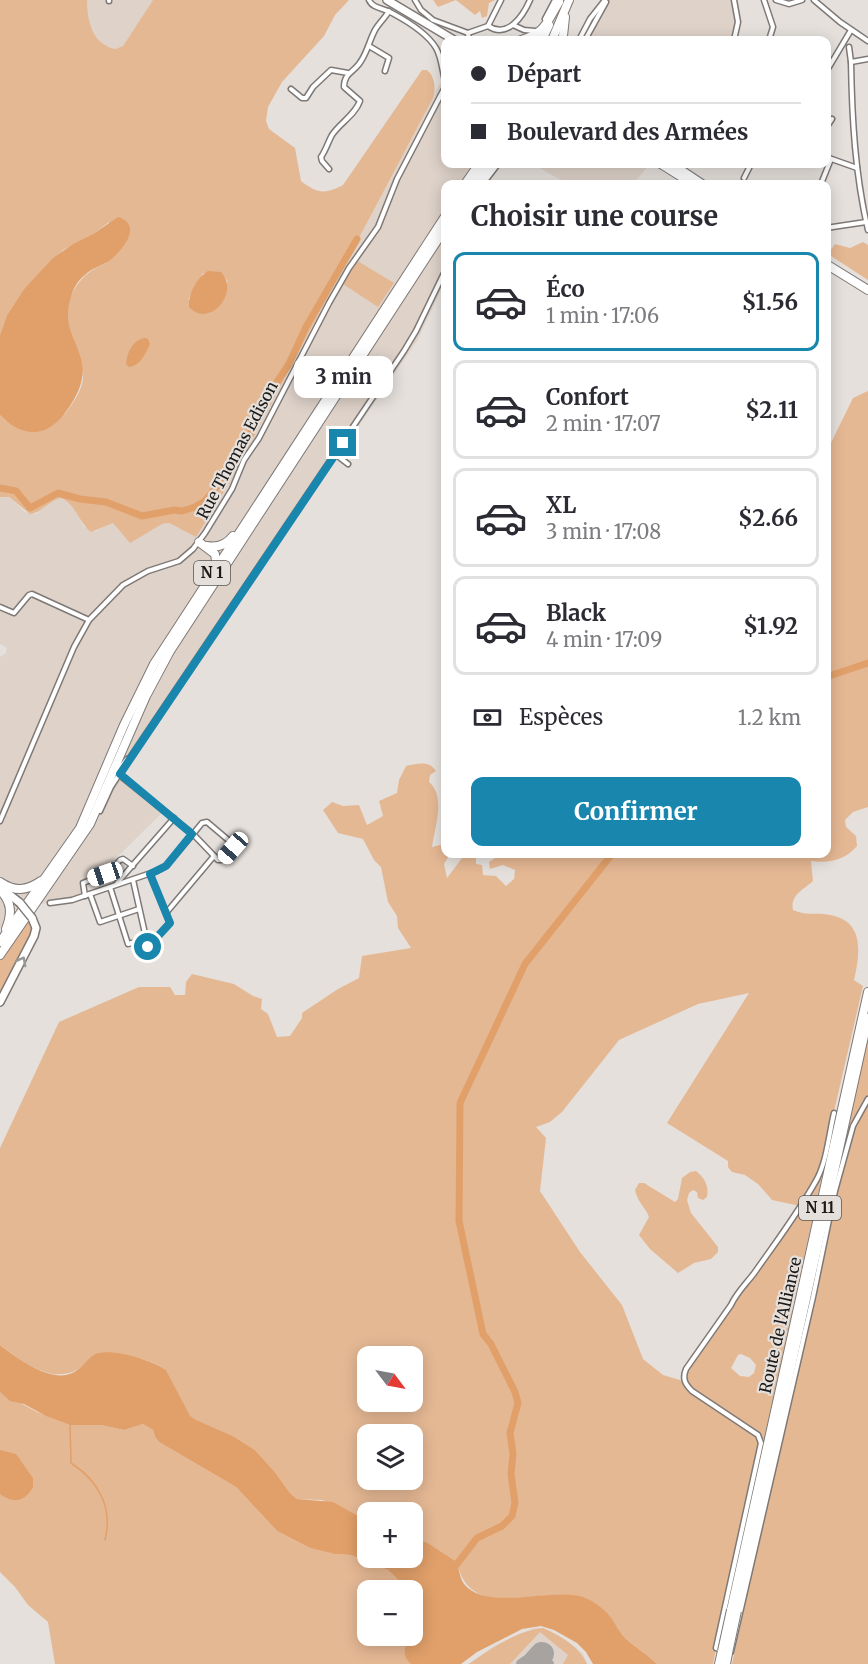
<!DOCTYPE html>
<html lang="fr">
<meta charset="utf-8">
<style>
:root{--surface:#fff;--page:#f2f2f3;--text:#2b2b33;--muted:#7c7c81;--line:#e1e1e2;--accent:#1986ad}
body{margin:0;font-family:Merriweather,serif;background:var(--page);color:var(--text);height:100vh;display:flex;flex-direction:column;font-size:22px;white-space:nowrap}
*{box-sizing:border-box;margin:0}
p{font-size:20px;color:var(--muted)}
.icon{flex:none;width:33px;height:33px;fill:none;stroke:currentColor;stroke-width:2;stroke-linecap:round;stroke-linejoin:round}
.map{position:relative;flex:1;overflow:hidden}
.drawer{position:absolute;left:441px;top:180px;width:390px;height:678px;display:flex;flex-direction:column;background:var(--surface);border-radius:12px;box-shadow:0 3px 15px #0003}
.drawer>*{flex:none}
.hud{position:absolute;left:441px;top:36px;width:390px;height:132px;border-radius:12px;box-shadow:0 3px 15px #0003;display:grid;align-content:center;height:132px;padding:0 30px;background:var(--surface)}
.needle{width:39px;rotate:122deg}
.buttons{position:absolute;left:357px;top:1346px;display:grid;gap:12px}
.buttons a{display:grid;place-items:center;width:66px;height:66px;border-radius:12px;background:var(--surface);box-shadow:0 3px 15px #0003;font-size:30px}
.end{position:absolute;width:27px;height:27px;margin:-14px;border:8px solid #1986ad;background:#fff;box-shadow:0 0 0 3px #fff}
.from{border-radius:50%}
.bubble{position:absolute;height:42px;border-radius:12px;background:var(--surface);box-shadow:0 3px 15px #0003;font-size:20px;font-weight:700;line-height:42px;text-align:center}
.car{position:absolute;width:18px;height:36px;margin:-18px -9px;border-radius:8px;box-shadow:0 0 4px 2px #0007;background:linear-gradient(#fff 24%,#345 0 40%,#fff 0 76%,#345 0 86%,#fff 0)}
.hud b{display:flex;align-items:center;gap:21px;height:57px;font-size:22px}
.hud b+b{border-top:2px solid var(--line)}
.hud i{width:15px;height:15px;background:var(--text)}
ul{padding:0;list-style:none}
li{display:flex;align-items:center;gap:18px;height:99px;margin:0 12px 9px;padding:0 18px;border:3px solid var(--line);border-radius:12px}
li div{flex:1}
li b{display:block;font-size:22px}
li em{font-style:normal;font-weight:700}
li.selected{border-color:var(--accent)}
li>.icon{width:54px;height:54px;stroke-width:1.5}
h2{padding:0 30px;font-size:27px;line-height:72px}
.pay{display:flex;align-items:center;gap:15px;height:66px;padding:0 30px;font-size:22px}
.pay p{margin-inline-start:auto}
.action{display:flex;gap:12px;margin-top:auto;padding:12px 30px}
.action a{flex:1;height:69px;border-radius:12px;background:var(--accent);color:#fff;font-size:24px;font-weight:700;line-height:69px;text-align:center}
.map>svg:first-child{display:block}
.built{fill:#ded2c9}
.green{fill:#e5b894;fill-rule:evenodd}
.water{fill:#e1a06a}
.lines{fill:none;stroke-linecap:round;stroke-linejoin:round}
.stream{stroke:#e1a06a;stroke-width:1.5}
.river{stroke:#e1a06a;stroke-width:7}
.taxiway{stroke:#a6a3a0;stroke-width:10}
.runway{stroke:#a6a3a0;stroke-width:24}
.street-casing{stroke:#7e7976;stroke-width:7}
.primary-casing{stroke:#7e7976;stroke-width:10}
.highway-casing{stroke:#7e7976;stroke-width:10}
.street{stroke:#fff;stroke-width:4}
.primary{stroke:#fff;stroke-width:7}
.highway{stroke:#fff;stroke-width:8}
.primary-bridge-casing{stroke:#7e7976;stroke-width:10;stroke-linecap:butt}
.highway-bridge-casing{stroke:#7e7976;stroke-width:10;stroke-linecap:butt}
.primary-bridge{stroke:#fff;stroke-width:7}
.highway-bridge{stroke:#fff;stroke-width:8}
.oneway{stroke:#989897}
.route{stroke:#1986ad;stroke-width:8}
.labels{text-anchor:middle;stroke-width:4.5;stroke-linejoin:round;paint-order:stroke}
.shield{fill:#e5e0dc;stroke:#585553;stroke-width:1.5}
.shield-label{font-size:15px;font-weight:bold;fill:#1b1a18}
.street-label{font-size:16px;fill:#1b1a18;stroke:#e5e0dc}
</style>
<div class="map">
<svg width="868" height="1664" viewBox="0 0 868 1664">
<rect width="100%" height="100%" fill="#e5e0dc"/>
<g class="built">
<polygon points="87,0 153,0 123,46 115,49 103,45 92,31 87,19"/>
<polygon points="607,0 732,0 736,22 734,35 731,40 585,40"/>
<polygon points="445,76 446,164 488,164 489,181 487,184 446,184 445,282 417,341 120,774 167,808 103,871 79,882 82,894 68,900 55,901 14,910 0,929 0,657 6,653 7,648 0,644 0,497 9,497 25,512 36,514 54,499 61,498 71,503 84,527 96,531 108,524 113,523 130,542 162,524 169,523 178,528 231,480 433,98 436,90"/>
<polygon points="532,164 647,164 649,165 633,184 568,184"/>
<polygon points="534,1628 543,1628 575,1647 583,1654 587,1664 468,1664 494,1646"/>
</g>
<g class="green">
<path d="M 0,0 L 87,0 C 87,20 92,44 115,49 L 123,46 L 153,0 L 349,0 L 335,15 L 324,36 L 282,82 L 268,107 L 266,121 L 269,129 L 295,148 L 301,181 C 317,193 324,195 343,185 L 422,70 L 427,70 C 435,76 436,89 433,98 L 231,480 L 196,537 L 169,523 L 162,524 L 130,543 L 113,523 L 91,532 C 78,522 76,504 61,498 C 49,500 42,513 30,514 L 9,497 L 0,497 L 0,415 L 6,421 L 65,414 C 72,404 83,390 83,377 C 82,361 74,344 69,328 C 62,298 80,273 106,263 L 109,222 L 93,234 L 63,250 L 24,289 L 7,315 L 0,335 ZM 203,273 L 223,275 L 228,282 L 188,300 Z"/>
<polygon points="433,0 495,0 489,3 487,16 482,18 480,11 475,15 456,0 438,7"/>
<polygon points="863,242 868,245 868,280 828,254 835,244 850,248"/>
<polygon points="356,260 394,283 378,307 343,284"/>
<path d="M 868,391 L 868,807 L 853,812 L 845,820 L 846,827 L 856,836 L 857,846 C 844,861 829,863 811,861 L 813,881 C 803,890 790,895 793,910 C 806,916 817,912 830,915 C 865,921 860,954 854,980 L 863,986 L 820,1172 L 821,1181 L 764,1439 L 692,1391 L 683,1376 L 800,1206 L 772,1200 L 758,1184 L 745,1175 L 732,1172 L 728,1167 L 728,1161 L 667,1123 L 749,993 L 698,1004 L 619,1040 L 562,1112 L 550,1122 L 536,1127 L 546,1138 L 540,1191 L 580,1252 L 622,1305 L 643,1359 L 663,1375 L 680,1380 L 687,1389 L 750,1431 L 759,1441 L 713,1664 L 657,1664 C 647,1654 635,1647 624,1637 C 619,1633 618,1628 614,1622 C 611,1617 587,1599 581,1597 C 577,1595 572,1596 567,1596 C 526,1590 469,1619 457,1562 L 428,1543 L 413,1538 L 412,1512 L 368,1512 L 367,1521 L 322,1500 L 297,1499 L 290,1493 L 274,1471 L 255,1450 L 233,1436 L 195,1420 L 189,1416 L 166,1370 C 145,1355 118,1354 93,1355 C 64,1393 30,1367 0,1345 L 0,1148 L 59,1022 L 139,987 L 170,987 L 175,995 L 185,995 L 186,982 L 192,974 L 234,984 L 253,996 L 262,999 L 261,1009 L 268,1014 L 277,1037 L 290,1036 L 302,1018 L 302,1013 L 338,989 L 359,978 L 362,956 L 411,948 L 398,928 L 397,916 L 388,902 L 381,867 L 374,860 L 363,839 L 338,833 L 323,810 L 332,802 L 343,806 L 359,805 L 367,825 L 383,816 L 379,801 L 397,793 L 399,780 L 406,766 C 418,764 428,760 436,771 L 430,775 L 429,782 C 446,796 435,827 432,847 L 445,844 L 446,854 L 450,854 L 444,864 L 447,878 L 465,854 L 476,857 L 476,864 L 482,865 L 483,875 L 496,876 L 506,886 L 514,879 L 515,870 L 503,865 L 490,869 L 489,862 L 498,856 L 498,854 L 826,854 L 827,451 L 853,398 ZM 741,1354 L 750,1358 L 756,1365 L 754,1373 L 749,1377 L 740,1376 L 731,1368 L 738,1355 ZM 368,1356 L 412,1356 L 412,1401 L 368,1401 ZM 368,1434 L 412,1434 L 412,1479 L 368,1479 Z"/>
<polygon points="28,917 33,927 32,932 0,996 0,959"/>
<polygon points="868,1029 868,1664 732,1664 813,1297 832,1192"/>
<path d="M 696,1171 C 705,1178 709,1186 707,1197 L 703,1200 L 698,1198 L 697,1192 L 693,1190 L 689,1193 L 687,1200 L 691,1213 L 718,1247 L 718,1252 L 711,1259 L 694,1263 L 678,1273 L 650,1249 L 639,1235 L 649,1217 C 646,1208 638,1203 635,1190 L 639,1183 L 644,1183 L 675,1202 L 678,1199 L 682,1178 L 690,1172 Z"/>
<path d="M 0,1392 L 37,1412 L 70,1425 L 101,1425 L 124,1430 L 143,1424 L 153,1430 L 155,1437 L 159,1442 L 236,1487 L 277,1531 L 310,1548 L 334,1554 L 351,1555 L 388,1570 L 408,1590 L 368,1590 L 368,1635 L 409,1635 C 406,1646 401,1655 411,1664 L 55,1664 L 48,1622 L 28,1605 L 15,1587 L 0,1572 Z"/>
<path d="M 543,1628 C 561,1636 579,1646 587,1664 L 563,1664 L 568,1655 L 540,1632 L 510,1664 L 469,1664 C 491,1649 515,1631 543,1628 Z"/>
</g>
<g class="water">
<path d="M 118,217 C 144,225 122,251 109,261 C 101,266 92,268 85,275 C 78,280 73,289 71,297 C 55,344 109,355 65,413 C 58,422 48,431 36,432 C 21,433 9,424 0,415 L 0,335 L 7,315 L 24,289 L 53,258 L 73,244 L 93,234 Z"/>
<path d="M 208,271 L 221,272 C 241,293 208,329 189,307 C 188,294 197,277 208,271 Z"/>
<path d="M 145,338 L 148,339 L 150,344 C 146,353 140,366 129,367 L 126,364 C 127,353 132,340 145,338 Z"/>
<path d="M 0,1345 C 16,1357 45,1379 66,1375 C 79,1372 83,1364 92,1356 C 106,1345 154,1361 166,1370 L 190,1416 L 196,1420 L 233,1436 L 255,1450 L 274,1471 L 290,1493 L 297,1499 L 333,1502 L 367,1521 L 368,1557 L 412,1557 L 413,1538 L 428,1543 L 457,1562 C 459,1570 460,1578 464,1584 C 487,1612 550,1587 583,1597 C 594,1601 606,1610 612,1619 C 617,1626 619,1632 625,1638 C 635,1647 647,1654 657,1664 L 593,1664 L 586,1652 L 577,1643 L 554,1630 L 541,1626 L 522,1629 L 477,1652 L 461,1664 L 411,1664 C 401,1656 405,1646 409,1635 L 412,1635 L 413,1626 L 417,1618 L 417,1613 L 413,1601 L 412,1590 L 408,1590 L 388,1570 L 351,1555 L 334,1554 L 310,1548 L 277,1531 L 236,1487 L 159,1442 L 155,1437 L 153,1430 L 143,1424 L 124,1430 L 101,1425 L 70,1425 L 46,1416 L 24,1404 L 10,1401 L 0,1392 Z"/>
<path d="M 0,1450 L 16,1454 L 33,1478 L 33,1487 C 25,1502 13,1504 0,1494 Z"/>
</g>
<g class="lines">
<path class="stream" d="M 70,1425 L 71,1463 C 99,1481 113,1508 105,1540"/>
<g class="river">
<polyline points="0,488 16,491 30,508 58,493 80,499 106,502 142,516 174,510 182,511 195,507 205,501 225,477 255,426 259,409 289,364 306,327 357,239"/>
<polyline points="826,677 868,663"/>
<polyline points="453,1569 477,1538 502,1526 512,1516 515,1503 511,1474 513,1454 510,1433 518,1403 515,1392 491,1344 483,1334 459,1221 460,1103 525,964 612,854"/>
</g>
<path class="taxiway" d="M 521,1664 C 530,1656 541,1655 549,1664"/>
<polyline class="runway" points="533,1664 542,1654"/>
<defs>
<g id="street">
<path d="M 369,0 C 373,9 384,8 392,13 C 407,21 427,33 436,48 C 442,58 442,72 446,84"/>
<polyline points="415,0 421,10 433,20 468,33"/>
<polyline points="734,0 738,22 734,40"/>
<polyline points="764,0 773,27 769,40"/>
<polyline points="776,0 789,4 802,0"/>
<polyline points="814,0 840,22 868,41"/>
<polyline points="109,1 109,0"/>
<polyline points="545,19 555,0"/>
<polyline points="513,25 524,30 535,31"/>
<path d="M 488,26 C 508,39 523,16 530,0"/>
<polyline points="468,33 488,26 501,0"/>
<polyline points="468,33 469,40"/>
<polyline points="579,40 590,19 605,0"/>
<polyline points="585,40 606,2"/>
<polyline points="369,46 389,58 385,71"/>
<polyline points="849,47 851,62"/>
<path d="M 868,59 L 851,62 C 852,119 855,174 868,230"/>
<polyline points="826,72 851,30"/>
<polyline points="291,89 302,98 306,98 313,87 331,70 348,73"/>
<polyline points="826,128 832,119"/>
<polyline points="826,157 857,168"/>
<path d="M 329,169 L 322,161 L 321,157 C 326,150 328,142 332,135 C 340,123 355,115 360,101 L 344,87 C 344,74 352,73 359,64 C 367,54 369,41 375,30 C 379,23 385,18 389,11"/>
<polyline points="744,178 751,164"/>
<polyline points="485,181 498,164"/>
<polyline points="821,184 831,159"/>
<polyline points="826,228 866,222"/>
<polyline points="335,454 348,464"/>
<polyline points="0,607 14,613 29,595 32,594 89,620"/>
<polyline points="100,811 111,787 127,762 404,351 416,331 446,269"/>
<polyline points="0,821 74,647 89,620 123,585 148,571 179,561 193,549 205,533 232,489 244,460 259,438 329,303 349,268 378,227 397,179 446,85"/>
<polygon points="207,822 233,844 233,848 221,860 218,860 193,834 202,823"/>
<polyline points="133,880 148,947 170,923 150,874"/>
<polyline points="117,883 174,818"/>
<polyline points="110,887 128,944 146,939"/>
<polyline points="90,894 100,922 139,909"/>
<polyline points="85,896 83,883 108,873 120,860 123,859 133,866"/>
<polyline points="50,903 72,900 157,871 166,866 193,834 123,778 119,769 127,759"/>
<polyline points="166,913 214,856"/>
<path d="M 834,1113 C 829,1134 827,1160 817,1179 C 799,1212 776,1242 755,1272 C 747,1283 737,1292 731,1305 L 686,1369 C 682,1379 685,1384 692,1391 L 758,1435 L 761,1443 L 716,1648 L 731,1652 L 813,1297 L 835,1191 L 853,1126 L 868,1099"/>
</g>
<g id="primary">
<polyline points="387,0 454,40"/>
<polyline points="0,887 20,903"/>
<polyline points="0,1002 34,936 36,928 32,918"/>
</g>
<g id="highway">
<polyline points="563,36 565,17"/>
<path d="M 521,40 C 546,33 547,21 559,2"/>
<polyline points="542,40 549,25"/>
<polyline points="552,40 569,0"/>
<polyline points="661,164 693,184"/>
<polyline points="672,164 702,184"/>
<polyline points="479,181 489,170"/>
<polyline points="465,184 479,164"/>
<polyline points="473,184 485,164"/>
<polyline points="826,264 868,290"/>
<polyline points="199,542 215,554 216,561 214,566"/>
<path d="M 207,546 C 217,548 226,545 233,536"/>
<path d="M 0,882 C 15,892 26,891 41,881"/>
<path d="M 0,890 C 12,902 12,914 6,929"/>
<polyline points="0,942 80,828 124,725 154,664 446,215"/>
<polyline points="0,955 90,824 146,696 170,651 446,227"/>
<polyline points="731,1610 868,992"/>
<polyline points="737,1611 868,1018"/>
<polyline points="719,1664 722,1651"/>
<polyline points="726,1664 728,1653"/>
</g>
</defs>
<use href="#street" class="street-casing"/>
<use href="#primary" class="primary-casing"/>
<use href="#highway" class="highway-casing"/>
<use href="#street" class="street"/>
<use href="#primary" class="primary"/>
<use href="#highway" class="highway"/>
<defs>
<polyline id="primary-bridge" points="20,903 32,918"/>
<g id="highway-bridge">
<polyline points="722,1651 731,1610"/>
<polyline points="728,1653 737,1611"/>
</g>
</defs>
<use href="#primary-bridge" class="primary-bridge-casing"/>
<use href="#highway-bridge" class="highway-bridge-casing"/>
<use href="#primary-bridge" class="primary-bridge"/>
<use href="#highway-bridge" class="highway-bridge"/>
</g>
<defs><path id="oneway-chevron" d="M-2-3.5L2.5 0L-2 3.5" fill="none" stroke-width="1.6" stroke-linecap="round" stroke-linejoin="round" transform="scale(1.5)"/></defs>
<use class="oneway" href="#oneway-chevron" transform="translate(22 961) rotate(-62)"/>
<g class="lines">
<polyline class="route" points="148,947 170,923 150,874 166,866 192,834 120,774 343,443"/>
</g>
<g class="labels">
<g class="shield">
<rect x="194" y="561" width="36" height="24" rx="4.5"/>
<rect x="799" y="1196" width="42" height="24" rx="4.5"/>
</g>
<g class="shield-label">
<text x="212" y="578">N 1</text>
<text x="820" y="1213">N 11</text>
</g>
<g class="street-label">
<text transform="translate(237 450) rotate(-62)" y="6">Rue Thomas Edison</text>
<text transform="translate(780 1325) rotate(-77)" y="6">Route de l'Alliance</text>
</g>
</g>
</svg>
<div class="buttons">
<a><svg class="needle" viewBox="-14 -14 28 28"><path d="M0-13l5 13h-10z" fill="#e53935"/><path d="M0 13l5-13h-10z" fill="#7c7c81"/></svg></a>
<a><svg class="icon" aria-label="layers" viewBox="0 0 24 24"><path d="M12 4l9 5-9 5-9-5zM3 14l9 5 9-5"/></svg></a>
<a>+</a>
<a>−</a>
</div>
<i class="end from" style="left:148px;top:947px"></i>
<i class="end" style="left:343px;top:443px"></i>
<div class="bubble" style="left:294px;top:356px;width:99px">3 min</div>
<i class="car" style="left:233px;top:848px;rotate:221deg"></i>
<i class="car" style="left:105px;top:874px;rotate:251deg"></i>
<div class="hud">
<b><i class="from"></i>Départ</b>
<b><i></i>Boulevard des Armées</b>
</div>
<section class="drawer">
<h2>Choisir une course</h2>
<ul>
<li class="selected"><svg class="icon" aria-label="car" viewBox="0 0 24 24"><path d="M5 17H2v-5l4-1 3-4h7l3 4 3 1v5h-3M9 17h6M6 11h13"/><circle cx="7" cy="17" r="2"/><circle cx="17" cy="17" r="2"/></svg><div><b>Éco</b><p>1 min · 17:06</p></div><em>$1.56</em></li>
<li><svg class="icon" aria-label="car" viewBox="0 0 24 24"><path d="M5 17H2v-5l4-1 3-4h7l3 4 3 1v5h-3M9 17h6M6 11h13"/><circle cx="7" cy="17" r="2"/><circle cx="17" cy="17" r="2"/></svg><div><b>Confort</b><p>2 min · 17:07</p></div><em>$2.11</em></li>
<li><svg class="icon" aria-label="car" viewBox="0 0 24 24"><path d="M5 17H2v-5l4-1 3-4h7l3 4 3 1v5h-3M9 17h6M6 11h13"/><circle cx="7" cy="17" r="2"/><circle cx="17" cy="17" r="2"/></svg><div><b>XL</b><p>3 min · 17:08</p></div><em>$2.66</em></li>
<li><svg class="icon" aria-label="car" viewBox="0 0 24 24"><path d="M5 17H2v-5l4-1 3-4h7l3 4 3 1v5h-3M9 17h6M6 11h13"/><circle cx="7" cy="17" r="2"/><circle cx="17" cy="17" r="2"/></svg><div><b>Black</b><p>4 min · 17:09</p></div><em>$1.92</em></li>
</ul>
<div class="pay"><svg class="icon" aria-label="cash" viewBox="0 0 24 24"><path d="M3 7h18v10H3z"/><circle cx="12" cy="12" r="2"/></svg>Espèces<p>1.2 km</p></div>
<div class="action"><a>Confirmer</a></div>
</section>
</div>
